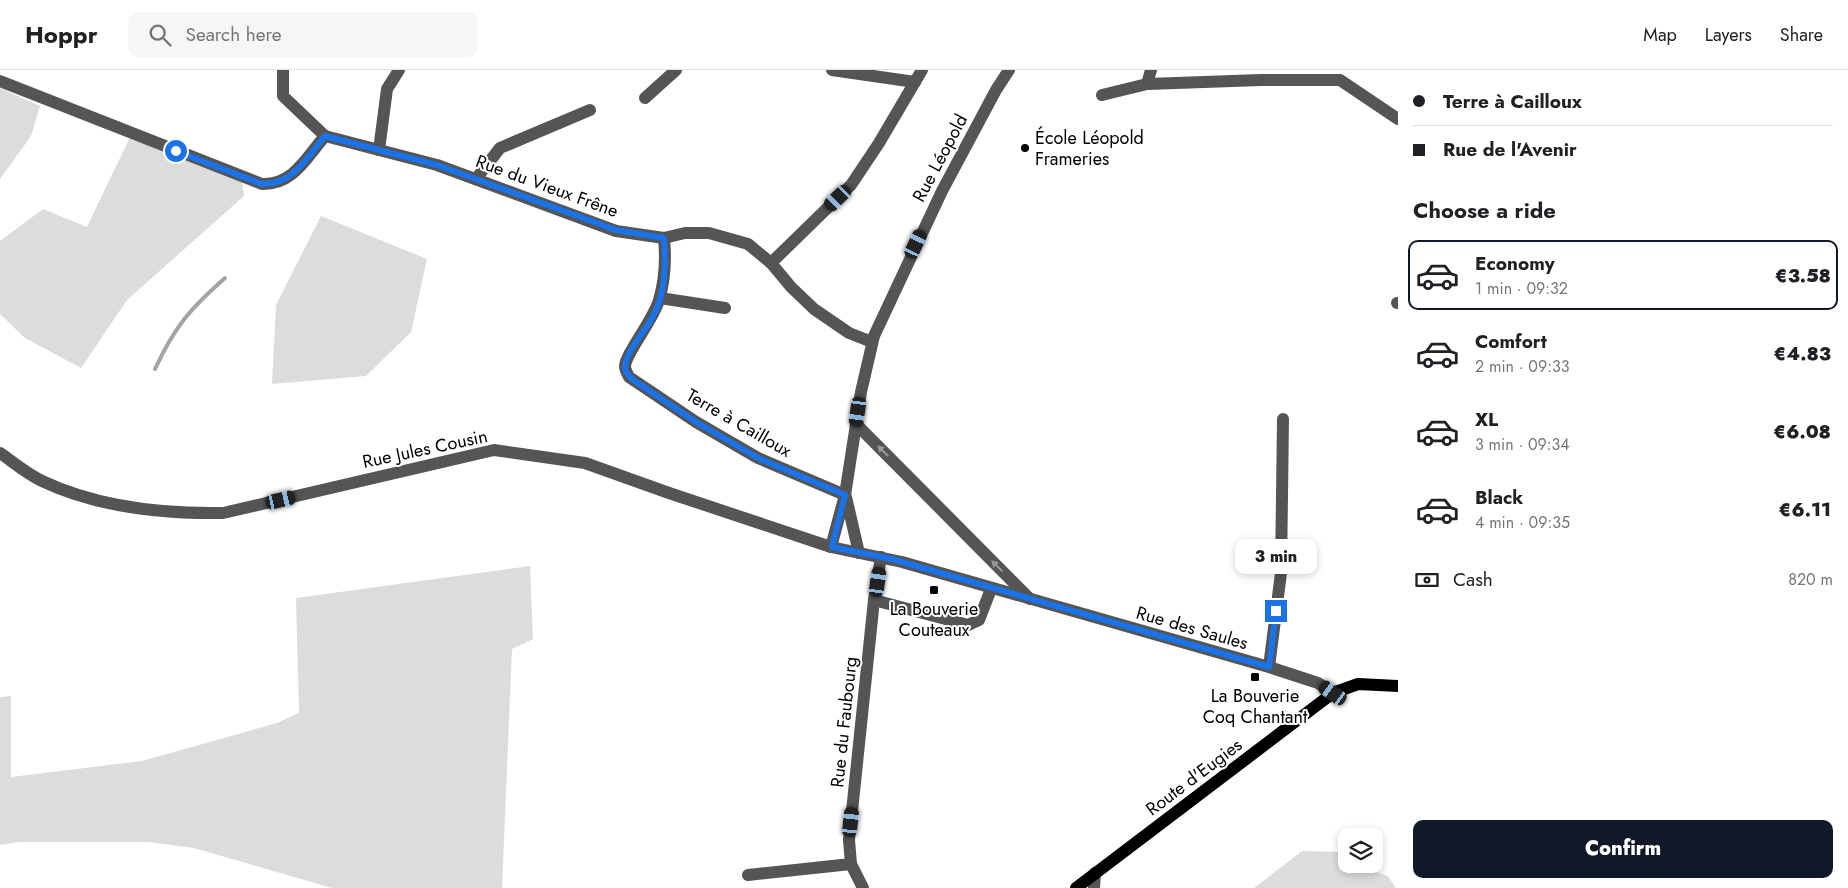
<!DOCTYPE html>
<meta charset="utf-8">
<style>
:root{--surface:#fff;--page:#f6f6f6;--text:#202124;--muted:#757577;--line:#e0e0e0;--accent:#111827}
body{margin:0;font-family:Jost,sans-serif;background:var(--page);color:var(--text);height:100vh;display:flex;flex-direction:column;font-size:19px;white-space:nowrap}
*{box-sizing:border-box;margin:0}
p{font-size:16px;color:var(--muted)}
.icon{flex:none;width:28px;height:28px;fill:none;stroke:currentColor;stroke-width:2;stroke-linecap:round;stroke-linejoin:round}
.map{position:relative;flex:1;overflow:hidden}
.drawer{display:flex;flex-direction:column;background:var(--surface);width:450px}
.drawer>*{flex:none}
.guide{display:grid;align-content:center;height:110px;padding:0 15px;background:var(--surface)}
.buttons{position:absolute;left:1338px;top:758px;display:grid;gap:10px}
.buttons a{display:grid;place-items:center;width:45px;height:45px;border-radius:10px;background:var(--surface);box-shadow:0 2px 8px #0003;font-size:25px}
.end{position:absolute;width:22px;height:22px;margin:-11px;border:6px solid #1a73e8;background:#fff;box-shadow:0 0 0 2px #fff}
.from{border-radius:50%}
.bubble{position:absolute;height:35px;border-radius:10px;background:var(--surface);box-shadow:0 2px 8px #0003;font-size:16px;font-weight:800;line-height:35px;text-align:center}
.car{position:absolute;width:15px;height:30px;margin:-15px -8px;border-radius:6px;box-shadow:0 0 4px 1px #0007;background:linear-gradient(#222 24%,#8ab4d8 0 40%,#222 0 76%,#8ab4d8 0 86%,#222 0)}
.guide b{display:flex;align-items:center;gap:18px;height:48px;font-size:19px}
.guide b+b{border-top:1px solid var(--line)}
.guide i{width:12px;height:12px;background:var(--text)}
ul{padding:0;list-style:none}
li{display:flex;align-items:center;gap:15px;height:70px;margin:0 10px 8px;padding:0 5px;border:2px solid transparent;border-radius:10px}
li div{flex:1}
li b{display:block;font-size:19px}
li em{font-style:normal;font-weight:800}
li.selected{border-color:var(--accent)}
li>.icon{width:45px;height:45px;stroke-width:1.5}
h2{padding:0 15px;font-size:22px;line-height:60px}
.pay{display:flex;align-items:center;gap:12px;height:55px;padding:0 15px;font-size:19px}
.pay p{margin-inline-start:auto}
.cta{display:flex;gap:10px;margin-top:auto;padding:10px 15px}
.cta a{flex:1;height:58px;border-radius:10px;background:var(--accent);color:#fff;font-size:20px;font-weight:800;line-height:58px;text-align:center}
header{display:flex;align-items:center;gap:30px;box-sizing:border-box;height:70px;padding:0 25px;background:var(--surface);border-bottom:1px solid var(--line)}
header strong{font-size:24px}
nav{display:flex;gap:28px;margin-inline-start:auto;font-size:18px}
.search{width:350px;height:45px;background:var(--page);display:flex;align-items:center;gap:12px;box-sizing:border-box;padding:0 18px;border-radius:10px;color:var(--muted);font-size:19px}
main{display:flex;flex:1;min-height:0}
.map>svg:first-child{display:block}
.green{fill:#dcdcdc}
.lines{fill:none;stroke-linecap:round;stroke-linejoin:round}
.stream{stroke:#a3a3a3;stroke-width:4}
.minor{stroke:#555;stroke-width:12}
.major{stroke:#000;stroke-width:12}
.oneway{fill:#999}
.route{stroke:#1a73e8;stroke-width:6}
.poi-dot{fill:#000;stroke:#fff;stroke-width:2}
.labels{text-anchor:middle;stroke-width:4;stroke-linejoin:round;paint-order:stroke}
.poi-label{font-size:18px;fill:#000;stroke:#fff}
.street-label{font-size:18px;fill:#000;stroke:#fff}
</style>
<header>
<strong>Hoppr</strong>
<div class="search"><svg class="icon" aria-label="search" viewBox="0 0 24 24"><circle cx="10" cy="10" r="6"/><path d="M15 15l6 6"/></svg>Search here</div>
<nav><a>Map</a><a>Layers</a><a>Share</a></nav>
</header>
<main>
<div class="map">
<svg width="1398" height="818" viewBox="0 0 1398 818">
<rect width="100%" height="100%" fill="#fff"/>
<g class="green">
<polygon points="0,18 40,36 31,66 0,109"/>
<polygon points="130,67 242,111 244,126 127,230 81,298 25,268 0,244 0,171 43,139 87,157"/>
<polygon points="321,146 427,189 411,262 366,306 272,314 276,235"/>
<polygon points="530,496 533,569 512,579 502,818 332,818 194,778 149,772 19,772 0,775 0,627 11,626 11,707 142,691 277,653 299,643 296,528"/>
<polygon points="1302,781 1346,782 1346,794 1374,794 1375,784 1376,802 1388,806 1396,818 1254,818"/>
</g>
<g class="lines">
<path class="stream" d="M 155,299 C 175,256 190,239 225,208"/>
<g class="minor">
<polyline points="283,0 283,26 325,66 437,95 616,161 664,168 685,163 709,163 748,174 771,193 791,217 814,239 849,263 872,272"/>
<polyline points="832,0 915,12"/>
<path d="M 0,11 L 262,114 C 293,115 306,88 325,66"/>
<polyline points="1147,14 1261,10 1340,10 1398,49"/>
<polyline points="1102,25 1147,14 1151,0"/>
<polyline points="645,28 676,0"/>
<polyline points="379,80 387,19 399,0"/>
<polyline points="476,109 500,78 590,40"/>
<path d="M 664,168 C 666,189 665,210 659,230 C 654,249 626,283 625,296 C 625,300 627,303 629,307 L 696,352 L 758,388 L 845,425"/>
<polyline points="771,193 851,115 879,73 922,0"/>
<polyline points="660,228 725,238"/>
<polyline points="1397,233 1398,233"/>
<polyline points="856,354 1030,529"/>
<path d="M 0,383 C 13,392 27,404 42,411 C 97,437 163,444 223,443 L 494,380 L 585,393 L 669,423 L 831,477 L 902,492 L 1269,597 L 1318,613 L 1333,623"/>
<polyline points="846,427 859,483"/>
<polyline points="831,477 845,425 861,322 874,266 942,121 996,20 1009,0"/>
<polyline points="874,530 968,555 979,550 991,519"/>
<polyline points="1269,597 1281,503 1283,349"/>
<polyline points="748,805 851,794"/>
<polyline points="863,818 851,794 849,770 874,530 881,487"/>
<polyline points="1094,818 1095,803"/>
</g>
<polyline class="major" points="1076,818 1333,623 1358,614 1398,616"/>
</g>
<defs><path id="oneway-solid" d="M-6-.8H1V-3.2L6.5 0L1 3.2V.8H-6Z" transform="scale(1.25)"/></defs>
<g class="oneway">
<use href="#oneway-solid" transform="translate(883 381) rotate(-135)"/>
<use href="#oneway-solid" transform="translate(997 496) rotate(-135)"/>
</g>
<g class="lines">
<path class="route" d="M 176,81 L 262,114 C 293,115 307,87 325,66 L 437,95 L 616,160 L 664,168 C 666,195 666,224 652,248 C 645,261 626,282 625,296 C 624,301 628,305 632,309 L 696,352 L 758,388 L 845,425 L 832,477 L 892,489 L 1269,597 L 1276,541"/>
</g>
<g class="poi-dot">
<circle cx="1025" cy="78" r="5"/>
<rect x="929" y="515" width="10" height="10" rx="2.5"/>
<rect x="1250" y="602" width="10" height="10" rx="2.5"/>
</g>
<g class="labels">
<g class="poi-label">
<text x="1035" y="74" text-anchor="start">École Léopold<tspan x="1035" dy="21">Frameries</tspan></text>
<text x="934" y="545">La Bouverie<tspan x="934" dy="21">Couteaux</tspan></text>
<text x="1255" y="632">La Bouverie<tspan x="1255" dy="21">Coq Chantant</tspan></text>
</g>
<g class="street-label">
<text transform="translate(940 88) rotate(-62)" y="6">Rue Léopold</text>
<text transform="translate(547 116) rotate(20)" y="6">Rue du Vieux Frêne</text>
<text transform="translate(739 353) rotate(30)" y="6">Terre à Cailloux</text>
<text transform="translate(425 379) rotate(-12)" y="6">Rue Jules Cousin</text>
<text transform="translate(1192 558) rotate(16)" y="6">Rue des Saules</text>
<text transform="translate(844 652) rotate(-84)" y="6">Rue du Faubourg</text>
<text transform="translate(1194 707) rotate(-37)" y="6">Route d'Eugies</text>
</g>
</g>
</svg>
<div class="buttons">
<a><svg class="icon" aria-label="layers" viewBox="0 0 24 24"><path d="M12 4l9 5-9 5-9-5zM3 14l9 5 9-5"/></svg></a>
</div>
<i class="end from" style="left:176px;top:81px"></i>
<i class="end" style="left:1276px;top:541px"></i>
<div class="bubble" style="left:1235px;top:469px;width:82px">3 min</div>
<i class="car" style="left:838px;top:128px;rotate:226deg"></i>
<i class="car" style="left:916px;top:174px;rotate:25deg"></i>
<i class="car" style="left:858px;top:342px;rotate:188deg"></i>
<i class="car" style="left:281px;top:430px;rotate:77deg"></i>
<i class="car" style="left:878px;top:512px;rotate:8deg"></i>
<i class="car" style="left:1333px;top:623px;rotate:305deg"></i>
<i class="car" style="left:851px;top:752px;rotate:6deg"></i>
</div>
<section class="drawer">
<div class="guide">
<b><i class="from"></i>Terre à Cailloux</b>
<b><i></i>Rue de l'Avenir</b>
</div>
<h2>Choose a ride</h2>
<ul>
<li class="selected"><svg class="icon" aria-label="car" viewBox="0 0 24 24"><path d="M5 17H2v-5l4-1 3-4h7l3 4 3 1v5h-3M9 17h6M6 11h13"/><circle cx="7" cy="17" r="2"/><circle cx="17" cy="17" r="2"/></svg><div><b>Economy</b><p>1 min · 09:32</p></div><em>€3.58</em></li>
<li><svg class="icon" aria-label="car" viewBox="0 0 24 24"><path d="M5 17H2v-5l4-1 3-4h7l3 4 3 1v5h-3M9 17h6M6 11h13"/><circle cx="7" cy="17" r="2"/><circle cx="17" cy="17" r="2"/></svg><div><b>Comfort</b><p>2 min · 09:33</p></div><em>€4.83</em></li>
<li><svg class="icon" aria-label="car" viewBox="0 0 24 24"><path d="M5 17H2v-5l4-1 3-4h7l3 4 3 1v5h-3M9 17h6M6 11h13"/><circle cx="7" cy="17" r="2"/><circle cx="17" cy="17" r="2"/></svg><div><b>XL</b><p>3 min · 09:34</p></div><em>€6.08</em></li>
<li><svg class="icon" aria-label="car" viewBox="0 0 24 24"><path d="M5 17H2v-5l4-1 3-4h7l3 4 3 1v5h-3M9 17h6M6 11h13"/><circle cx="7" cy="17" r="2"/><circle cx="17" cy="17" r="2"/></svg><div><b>Black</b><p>4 min · 09:35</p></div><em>€6.11</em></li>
</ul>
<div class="pay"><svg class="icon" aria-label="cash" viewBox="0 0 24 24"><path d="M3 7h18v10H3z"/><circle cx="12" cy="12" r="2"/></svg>Cash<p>820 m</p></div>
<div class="cta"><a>Confirm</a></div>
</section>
</main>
